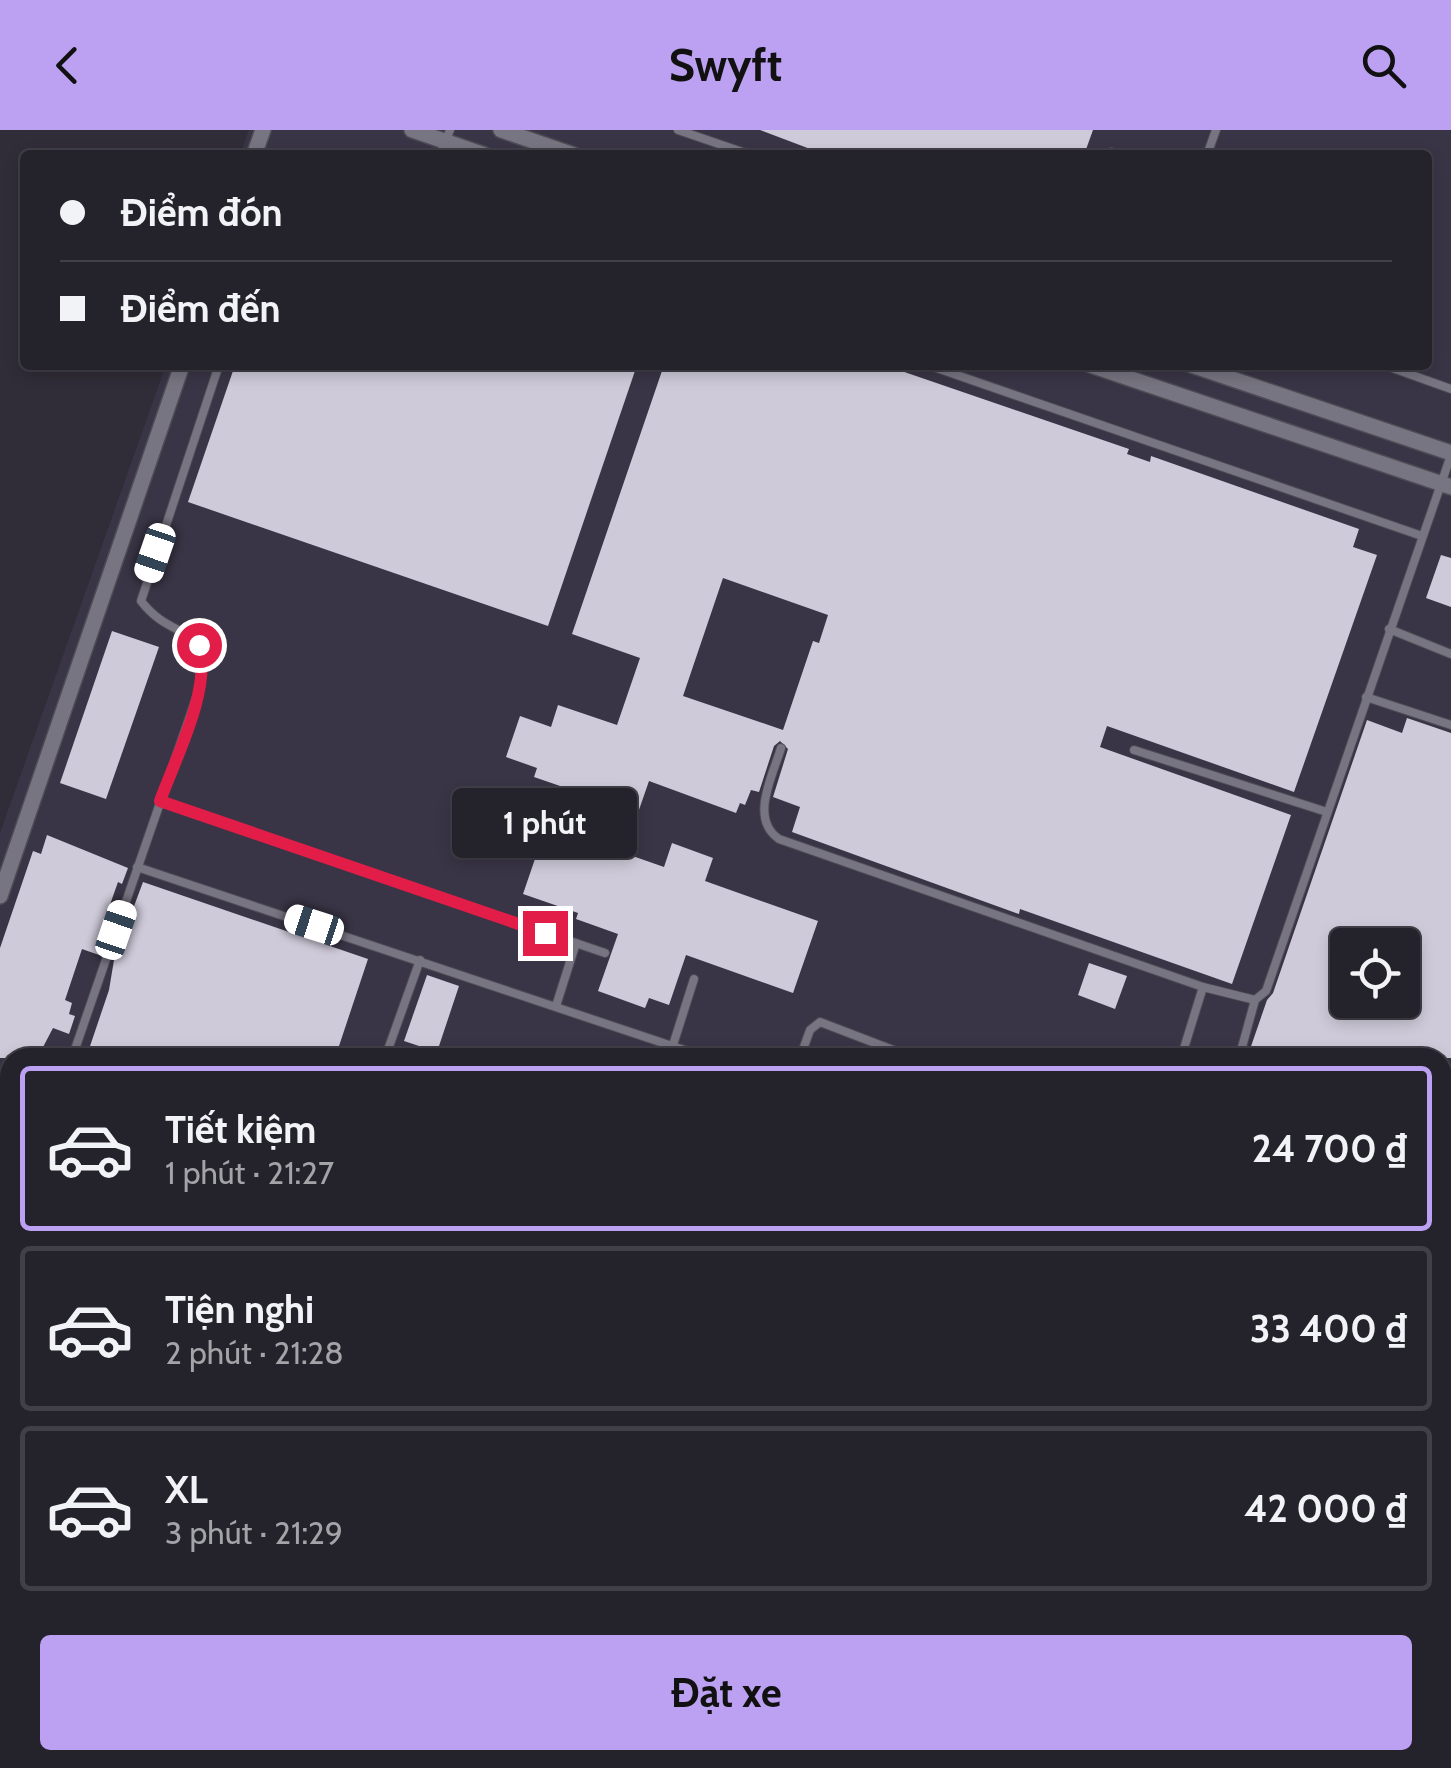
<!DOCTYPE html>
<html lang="vi">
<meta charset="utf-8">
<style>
:root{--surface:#24222a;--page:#302f36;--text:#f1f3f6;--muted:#a3a4a8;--line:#413f47;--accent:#bca0f2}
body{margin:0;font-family:Cabin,sans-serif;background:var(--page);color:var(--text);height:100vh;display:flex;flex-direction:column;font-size:38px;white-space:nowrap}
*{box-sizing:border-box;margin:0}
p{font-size:32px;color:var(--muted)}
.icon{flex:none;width:55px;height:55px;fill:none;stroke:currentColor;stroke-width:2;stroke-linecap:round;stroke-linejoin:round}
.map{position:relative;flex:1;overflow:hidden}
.details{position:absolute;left:0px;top:918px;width:1452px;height:722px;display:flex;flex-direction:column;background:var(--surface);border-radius:30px 30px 0 0;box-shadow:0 5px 15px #0003,0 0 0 2px var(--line)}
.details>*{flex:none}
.banner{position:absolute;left:20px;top:20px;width:1412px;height:220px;border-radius:10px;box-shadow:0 5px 15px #0003,0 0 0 2px var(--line);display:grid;align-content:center;height:220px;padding:0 40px;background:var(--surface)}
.fabs{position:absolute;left:1330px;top:798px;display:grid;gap:20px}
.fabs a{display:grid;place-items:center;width:90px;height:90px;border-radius:10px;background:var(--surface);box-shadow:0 5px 15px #0003,0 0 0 2px var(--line);font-size:50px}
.end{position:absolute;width:45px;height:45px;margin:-22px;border:12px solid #e11d48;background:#fff;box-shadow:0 0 0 5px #fff}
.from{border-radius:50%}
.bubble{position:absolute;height:70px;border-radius:10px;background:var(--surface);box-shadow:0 5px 15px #0003,0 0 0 2px var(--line);font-size:32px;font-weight:700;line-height:70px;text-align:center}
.car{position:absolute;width:30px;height:60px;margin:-30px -15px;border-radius:12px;box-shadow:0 0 8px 2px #0007;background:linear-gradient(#fff 24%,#345 0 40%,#fff 0 76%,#345 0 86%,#fff 0)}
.banner b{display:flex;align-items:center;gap:35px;height:95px;font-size:38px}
.banner b+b{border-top:2px solid var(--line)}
.banner i{width:25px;height:25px;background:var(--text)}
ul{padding:18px 0 0;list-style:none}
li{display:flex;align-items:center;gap:30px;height:165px;margin:0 20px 15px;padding:0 20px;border:5px solid var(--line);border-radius:10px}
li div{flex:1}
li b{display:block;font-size:38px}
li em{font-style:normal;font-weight:700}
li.current{border-color:var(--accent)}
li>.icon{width:90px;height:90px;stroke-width:1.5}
.button{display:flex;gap:20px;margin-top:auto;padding:20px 40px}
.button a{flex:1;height:115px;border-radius:10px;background:var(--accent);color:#111;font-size:40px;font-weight:700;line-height:115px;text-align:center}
header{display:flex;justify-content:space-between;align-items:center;height:130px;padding:0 40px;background:var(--accent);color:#111;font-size:45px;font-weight:700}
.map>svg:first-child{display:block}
.built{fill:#3a3546;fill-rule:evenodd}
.building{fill:#cecad9;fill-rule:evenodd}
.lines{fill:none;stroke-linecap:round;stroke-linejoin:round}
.lane-casing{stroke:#4d4b54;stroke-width:10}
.street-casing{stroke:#4d4b54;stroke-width:18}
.lane{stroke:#787582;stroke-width:8}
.street{stroke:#787582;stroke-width:15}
.route{stroke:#e11d48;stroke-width:12}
</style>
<header><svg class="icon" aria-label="back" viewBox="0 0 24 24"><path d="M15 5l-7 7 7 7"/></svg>Swyft<svg class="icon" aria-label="search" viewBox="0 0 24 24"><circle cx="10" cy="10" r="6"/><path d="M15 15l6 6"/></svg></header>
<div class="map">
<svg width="1451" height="1638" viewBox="0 0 1451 1638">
<rect width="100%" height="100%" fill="#302d38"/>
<path class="built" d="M 249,0 L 1451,0 L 1451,1638 L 0,1638 L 0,703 L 166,235 L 1428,235 L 1428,25 L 240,25 ZM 1348,815 L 1402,815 L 1402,870 L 1348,870 ZM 10,928 L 1442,928 L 1442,1630 L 10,1630 Z"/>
<g class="building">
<polygon points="760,0 1093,0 1084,25 826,25"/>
<polygon points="235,235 637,235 548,496 188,372"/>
<path d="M 664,235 L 884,235 L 1129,319 L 1127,324 L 1150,332 L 1151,326 L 1359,399 L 1353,417 L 1377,425 L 1294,662 L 1107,596 L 1100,617 L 1291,685 L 1232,854 L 1020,779 L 1019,784 L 792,702 L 800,677 L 773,667 L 788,619 L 780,611 L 774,616 L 759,662 L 751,660 L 745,675 L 740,673 L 736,683 L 649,651 L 624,723 L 664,737 L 672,713 L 713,728 L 705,751 L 818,791 L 793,863 L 686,825 L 669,875 L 649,868 L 645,878 L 598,861 L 618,804 L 576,789 L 578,783 L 523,764 L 550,685 L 582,696 L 592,667 L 534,647 L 537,638 L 506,627 L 520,586 L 551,597 L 558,575 L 617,595 L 640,528 L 572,504 ZM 723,448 L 828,485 L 819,513 L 813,511 L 783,600 L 683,566 Z"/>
<polygon points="1441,425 1451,428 1451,477 1426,468"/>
<polygon points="112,501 159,517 106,669 60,653"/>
<path d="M 1407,588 L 1451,603 L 1451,928 L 1247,928 L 1267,870 L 1273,863 L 1367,590 L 1402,603 ZM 1348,815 L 1402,815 L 1402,870 L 1348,870 Z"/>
<polygon points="47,705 128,738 122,754 118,752 106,786 112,788 99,825 82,819 65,870 72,873 69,884 75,886 69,904 53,898 42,919 59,928 0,928 0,818 33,721 41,724"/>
<polygon points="143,752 368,829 335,928 86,928 109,860 114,830"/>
<polygon points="1089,833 1127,846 1115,879 1078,865"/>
<polygon points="427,845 459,856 437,922 404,911"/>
</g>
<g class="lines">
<defs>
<g id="lane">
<polyline points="678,0 751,25"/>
<polyline points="440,25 450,0"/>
<polyline points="1106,25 1111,22 1124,25"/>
<polyline points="1207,25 1216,0"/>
<polyline points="928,235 1422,406"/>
<polyline points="1384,235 1451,259"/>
<polyline points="1389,499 1451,524"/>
<polyline points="1366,567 1451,595"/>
<path d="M 781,618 C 773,645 749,689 779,709 L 1203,857 L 1255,870 L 1266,861 L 1451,325"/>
<polyline points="1134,620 1327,682"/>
<polyline points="160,671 605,823"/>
<polyline points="137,737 708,928"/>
<polyline points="556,876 576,813"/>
<polyline points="673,915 694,849"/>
<path d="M 72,928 L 199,560 C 207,486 175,515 141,471 L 219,235"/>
<polyline points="385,928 420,830"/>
<polyline points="800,928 810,900 820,892 914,928"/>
<polyline points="1181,928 1203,857"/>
<polyline points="1239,928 1255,870"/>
<polyline points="1442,1135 1451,1138"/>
<polyline points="0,1137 10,1108"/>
<polyline points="1442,1176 1451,1179"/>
<polyline points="1442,1297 1451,1300"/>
<polyline points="0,1334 10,1338"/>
<polyline points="0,1390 10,1393"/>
<polyline points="694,1630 718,1638"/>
<polyline points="847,1630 870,1638"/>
<polyline points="290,1638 292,1630"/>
<polyline points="991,1638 993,1630"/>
</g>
<g id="street">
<polyline points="412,0 485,25"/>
<polyline points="501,0 574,25"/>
<polyline points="254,25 263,0"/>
<polyline points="1090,235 1451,357"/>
<polyline points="1191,235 1451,323"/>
<polyline points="0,766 182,235"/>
</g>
</defs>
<use href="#lane" class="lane-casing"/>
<use href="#street" class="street-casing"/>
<use href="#lane" class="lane"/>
<use href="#street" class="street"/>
</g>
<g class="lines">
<path class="route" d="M 199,515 C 212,559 175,629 160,671 L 545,803"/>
</g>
</svg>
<div class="fabs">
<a><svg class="icon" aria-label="locate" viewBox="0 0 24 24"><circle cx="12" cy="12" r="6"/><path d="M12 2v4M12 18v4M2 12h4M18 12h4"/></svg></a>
</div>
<i class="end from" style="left:199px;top:515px"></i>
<i class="end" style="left:545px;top:803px"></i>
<div class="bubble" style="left:452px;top:658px;width:185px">1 phút</div>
<i class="car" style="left:155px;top:423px;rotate:199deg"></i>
<i class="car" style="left:314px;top:795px;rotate:288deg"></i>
<i class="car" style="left:116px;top:800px;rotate:19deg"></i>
<div class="banner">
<b><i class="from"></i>Điểm đón</b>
<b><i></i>Điểm đến</b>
</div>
<section class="details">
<ul>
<li class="current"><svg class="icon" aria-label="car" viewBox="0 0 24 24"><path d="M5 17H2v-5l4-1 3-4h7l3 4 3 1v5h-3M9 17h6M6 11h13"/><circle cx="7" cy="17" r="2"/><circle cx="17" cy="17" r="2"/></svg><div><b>Tiết kiệm</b><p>1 phút · 21:27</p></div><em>24 700 ₫</em></li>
<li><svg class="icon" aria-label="car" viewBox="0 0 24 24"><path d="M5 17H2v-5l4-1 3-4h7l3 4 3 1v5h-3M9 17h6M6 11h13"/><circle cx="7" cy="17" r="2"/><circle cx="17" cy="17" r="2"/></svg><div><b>Tiện nghi</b><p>2 phút · 21:28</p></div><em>33 400 ₫</em></li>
<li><svg class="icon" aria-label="car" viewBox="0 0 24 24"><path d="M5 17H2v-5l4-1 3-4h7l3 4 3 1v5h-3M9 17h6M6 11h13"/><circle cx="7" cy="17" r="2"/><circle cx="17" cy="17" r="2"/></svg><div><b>XL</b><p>3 phút · 21:29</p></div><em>42 000 ₫</em></li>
</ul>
<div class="button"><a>Đặt xe</a></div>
</section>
</div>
